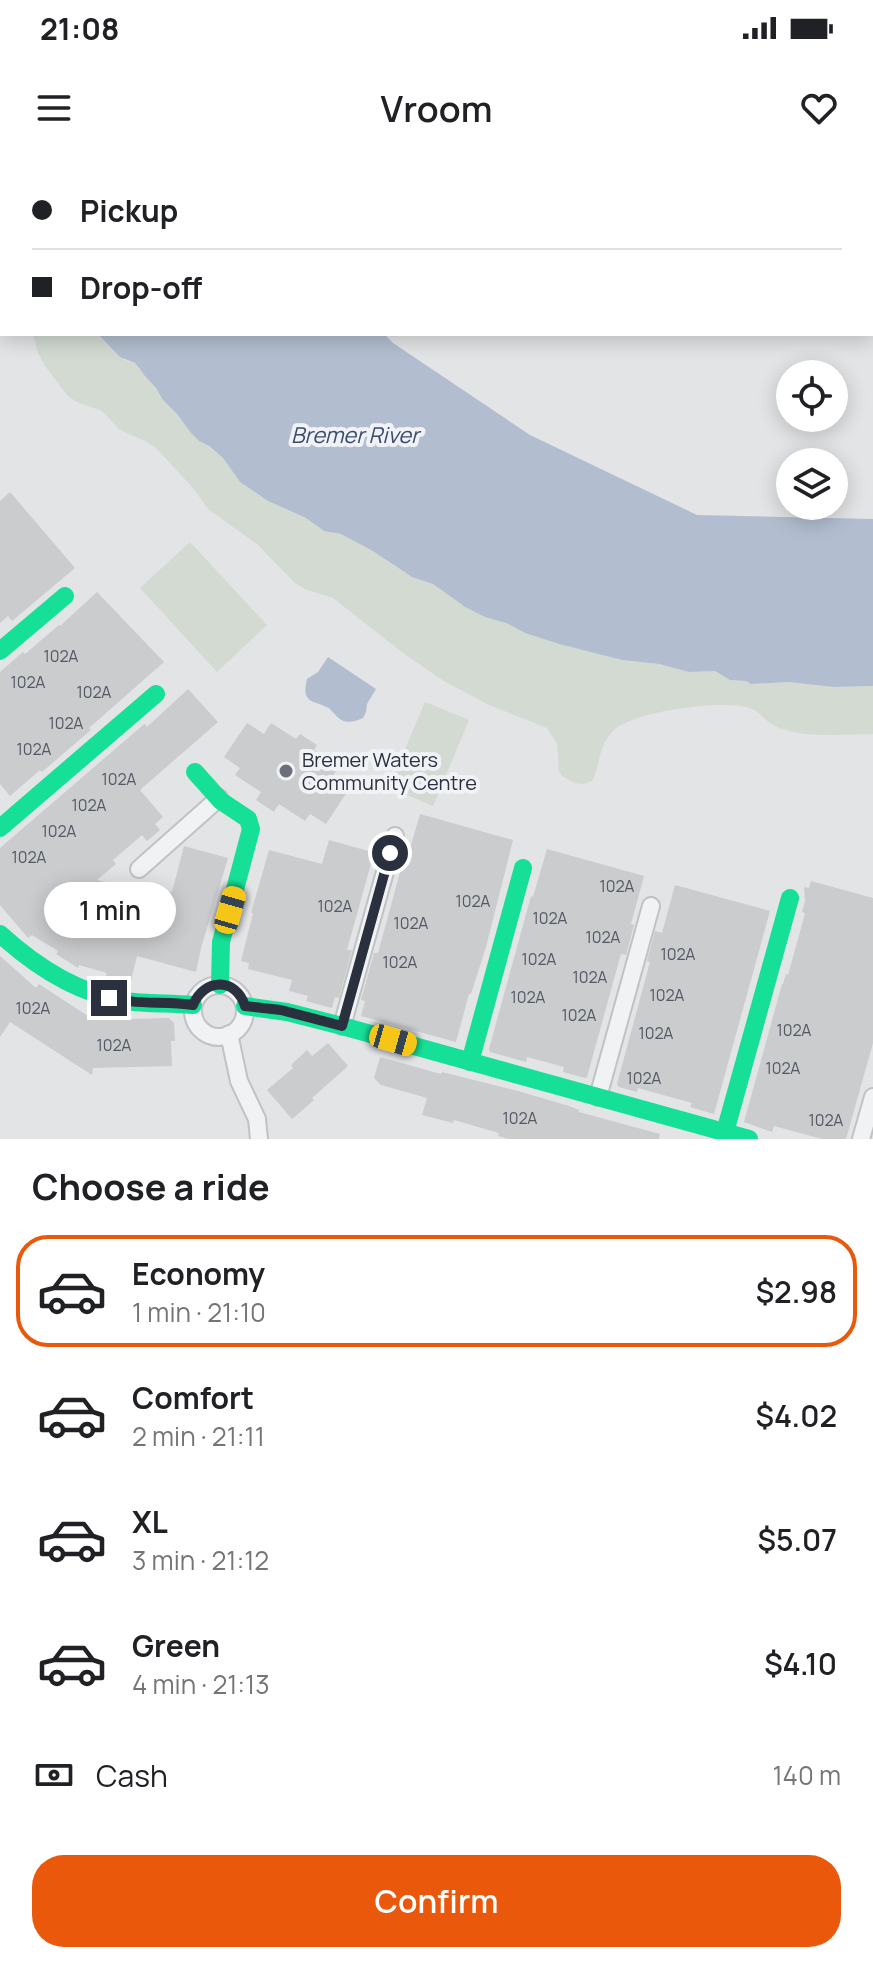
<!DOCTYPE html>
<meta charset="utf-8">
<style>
:root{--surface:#fff;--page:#f6f6f6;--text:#202124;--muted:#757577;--line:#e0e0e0;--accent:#ea580c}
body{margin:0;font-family:Manrope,sans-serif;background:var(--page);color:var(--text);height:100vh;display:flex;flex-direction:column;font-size:30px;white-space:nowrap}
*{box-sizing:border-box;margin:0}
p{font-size:26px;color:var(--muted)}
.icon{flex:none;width:44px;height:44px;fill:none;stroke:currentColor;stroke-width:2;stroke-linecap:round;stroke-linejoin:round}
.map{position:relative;height:979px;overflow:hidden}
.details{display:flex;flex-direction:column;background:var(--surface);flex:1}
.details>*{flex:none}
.guide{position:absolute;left:0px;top:0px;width:874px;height:176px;box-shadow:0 4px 20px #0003;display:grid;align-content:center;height:176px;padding:0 32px;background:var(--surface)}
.controls{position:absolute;left:776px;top:200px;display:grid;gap:16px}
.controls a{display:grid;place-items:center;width:72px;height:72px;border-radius:50%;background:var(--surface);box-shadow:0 4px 20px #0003;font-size:40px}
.end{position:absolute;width:36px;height:36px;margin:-18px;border:10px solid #2a303e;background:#fff;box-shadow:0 0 0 4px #fff}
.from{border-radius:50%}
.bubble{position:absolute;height:56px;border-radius:28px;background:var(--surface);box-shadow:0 4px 20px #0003;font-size:26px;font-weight:600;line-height:56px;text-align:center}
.car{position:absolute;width:24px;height:48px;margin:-24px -12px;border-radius:10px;box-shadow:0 0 6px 2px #0007;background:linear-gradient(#f5c518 24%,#345 0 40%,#f5c518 0 76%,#345 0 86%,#f5c518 0)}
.guide b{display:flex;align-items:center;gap:28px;height:76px;font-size:30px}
.guide b+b{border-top:2px solid var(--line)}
.guide i{width:20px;height:20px;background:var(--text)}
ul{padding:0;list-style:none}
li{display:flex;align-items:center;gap:24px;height:112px;margin:0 16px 12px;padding:0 16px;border:4px solid transparent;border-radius:32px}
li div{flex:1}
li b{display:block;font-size:30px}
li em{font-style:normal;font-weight:600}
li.active{border-color:var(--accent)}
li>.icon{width:72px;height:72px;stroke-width:1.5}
h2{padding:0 32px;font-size:36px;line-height:96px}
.pay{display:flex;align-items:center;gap:20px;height:88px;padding:0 32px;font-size:30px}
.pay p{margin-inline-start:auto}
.action{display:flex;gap:16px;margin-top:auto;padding:16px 32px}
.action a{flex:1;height:92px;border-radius:32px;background:var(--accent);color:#fff;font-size:32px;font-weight:600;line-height:92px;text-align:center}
.status{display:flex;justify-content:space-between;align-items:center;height:56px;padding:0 40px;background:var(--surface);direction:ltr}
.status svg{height:22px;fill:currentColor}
header{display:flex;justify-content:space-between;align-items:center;height:104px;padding:0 32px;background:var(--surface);font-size:36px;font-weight:600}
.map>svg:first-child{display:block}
.green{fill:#d2dad2}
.water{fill:#b2becf}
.building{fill:#caccce}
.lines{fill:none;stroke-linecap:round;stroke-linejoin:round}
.street-casing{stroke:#c0c2c4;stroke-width:20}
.street{stroke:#f1f2f4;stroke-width:16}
.fast{stroke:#16e098;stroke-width:18}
.route{stroke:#2a303e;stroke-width:10}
.poi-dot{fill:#6a6f79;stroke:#f0f2f6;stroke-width:3}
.labels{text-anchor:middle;stroke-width:8;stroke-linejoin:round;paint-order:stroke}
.number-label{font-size:16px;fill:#535863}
.poi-label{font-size:20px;fill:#2a303e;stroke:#f0f2f6;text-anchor:start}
.water-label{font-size:22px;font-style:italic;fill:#384c6f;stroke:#f0f2f6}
</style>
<div class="status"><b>21:08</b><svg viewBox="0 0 49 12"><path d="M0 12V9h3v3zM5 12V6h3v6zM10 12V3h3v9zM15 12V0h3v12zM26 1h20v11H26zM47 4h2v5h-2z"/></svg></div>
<header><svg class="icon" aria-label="menu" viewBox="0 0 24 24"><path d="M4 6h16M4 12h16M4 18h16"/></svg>Vroom<svg class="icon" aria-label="heart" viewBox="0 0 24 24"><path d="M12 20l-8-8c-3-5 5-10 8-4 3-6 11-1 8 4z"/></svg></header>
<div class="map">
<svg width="873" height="979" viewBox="0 0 873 979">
<rect width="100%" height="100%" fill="#e2e4e6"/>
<g class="green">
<path d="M 33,174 L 98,174 L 125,200 L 135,203 L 140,209 L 144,215 L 156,228 L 163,240 L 177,254 L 191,273 L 223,298 L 240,322 L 268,341 L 306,358 L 324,371 L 341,374 L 371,390 L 405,413 L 433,424 L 465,447 L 485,457 L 506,463 L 525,473 L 559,484 L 622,500 L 659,504 L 689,512 L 715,511 L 730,520 L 746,521 L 751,524 L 788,522 L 834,527 L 873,526 L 873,574 C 847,574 818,577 793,572 C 785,570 776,567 770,563 C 763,558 758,551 750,548 C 725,539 631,551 613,571 C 597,588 601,604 592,621 L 583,624 L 575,623 L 562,616 L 559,611 L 557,584 L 547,568 L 489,545 L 444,521 L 403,493 L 333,438 L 305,429 L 295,423 L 258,385 L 208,349 L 193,328 L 156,288 L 145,281 L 120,270 L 102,251 L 77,242 L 68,236 L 45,206 L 38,193 Z"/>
<polygon points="190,382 267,465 217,512 140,428"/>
<polygon points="425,542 469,560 433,646 389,627"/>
</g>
<g class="water">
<polygon points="98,174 384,174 393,183 530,275 697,355 873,359 873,526 834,527 788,522 751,524 746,521 730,520 715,511 689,512 659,504 622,500 559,484 525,473 506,463 485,457 465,447 433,424 412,417 371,390 341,374 324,371 306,358 268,341 240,322 223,298 209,286 199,281 191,273 177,254 163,240 156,228 144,215 140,209 135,203 120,197"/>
<path d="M 328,497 L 376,529 L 367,544 L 366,552 L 363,558 C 344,566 341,561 329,548 C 313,540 301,544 307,519 L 318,512 Z"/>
</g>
<g class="building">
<polygon points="10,332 75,408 12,461 8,456 0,463 0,341"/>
<polygon points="97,432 164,502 89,568 91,570 42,612 40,610 10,636 0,624 0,512 23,492 25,494 59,465 60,466"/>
<polygon points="188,529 218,562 140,630 163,657 155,664 160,670 147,681 142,675 113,700 116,704 97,720 167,738 169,731 172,732 184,686 228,698 201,788 196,812 137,796 130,825 105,818 107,813 79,805 78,808 56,794 58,791 32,775 28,778 0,745 0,688 142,566 145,564 147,567"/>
<polygon points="247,563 264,574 271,563 296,579 300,574 317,585 314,590 339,607 331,618 349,629 326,664 310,654 305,661 279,644 274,652 256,640 261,632 235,615 240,608 224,597"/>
<polygon points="420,654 513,680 486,787 471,834 469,834 456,882 361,856 365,841 361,840 374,793 378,793 403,701 406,702"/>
<polygon points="329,680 372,692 370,699 372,700 347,790 352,790 339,838 335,837 332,848 306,841 308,836 289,831 292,820 248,809 249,803 241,801 253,753 251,753 269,690 322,704"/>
<polygon points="547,689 644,716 631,764 634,765 626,795 621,794 587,917 585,918 563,912 564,907 527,897 526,902 490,892 489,889 531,736 533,737"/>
<polygon points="811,721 873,738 873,883 846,979 822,979 774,966 772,972 744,962 782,824 783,824 786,814 788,815 803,761 805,753 802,752 805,741 804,727 809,728"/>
<polygon points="675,725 770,751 714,954 690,947 692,943 638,928 637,932 619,927 617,924 650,802 647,801 655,771 662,773"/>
<polygon points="0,796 36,828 39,824 94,860 169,858 174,863 175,881 171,881 172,906 93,908 92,915 10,862 0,877"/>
<polygon points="328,883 348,906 312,938 314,940 292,959 267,930 293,908 291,905 307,890 312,896"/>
<polygon points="380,897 441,914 442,912 518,931 569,946 579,950 579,952 660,974 659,979 509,979 498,976 499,973 454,960 453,963 422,955 427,938 381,925 374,918"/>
</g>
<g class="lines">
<defs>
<g id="street">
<polyline points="139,709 219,638"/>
<circle cx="219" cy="851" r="26"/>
<polyline points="342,866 395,676"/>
<polyline points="229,874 239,921 257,959 259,979"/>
<polyline points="598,937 651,746"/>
<polyline points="861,979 873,937"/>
</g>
</defs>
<use href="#street" class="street-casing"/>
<use href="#street" class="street"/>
<g class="fast">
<polyline points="0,491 65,436"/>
<polyline points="195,612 221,641 248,659 251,669 221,782 220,825"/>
<polyline points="0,668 156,534"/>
<path d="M 0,774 C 35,806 76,833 124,841 C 147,844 170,843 193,845"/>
<polyline points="245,846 287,852 342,866 749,979"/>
<polyline points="470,902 523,708"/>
<polyline points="725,972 790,738"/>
</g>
</g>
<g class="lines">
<path class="route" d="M 109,838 C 137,845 165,841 193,845 C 204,818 236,817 245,846 L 281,850 L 342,866 L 390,693"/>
</g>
<circle class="poi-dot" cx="286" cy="611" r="8"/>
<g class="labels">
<g class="number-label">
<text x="61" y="502">102A</text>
<text x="28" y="528">102A</text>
<text x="94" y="538">102A</text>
<text x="66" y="569">102A</text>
<text x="34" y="595">102A</text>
<text x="119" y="625">102A</text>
<text x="89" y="651">102A</text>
<text x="59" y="677">102A</text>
<text x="29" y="703">102A</text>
<text x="617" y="732">102A</text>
<text x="473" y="747">102A</text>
<text x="335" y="752">102A</text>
<text x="550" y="764">102A</text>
<text x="411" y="769">102A</text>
<text x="603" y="783">102A</text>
<text x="678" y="800">102A</text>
<text x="539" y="805">102A</text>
<text x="400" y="808">102A</text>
<text x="590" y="823">102A</text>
<text x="667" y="841">102A</text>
<text x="528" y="843">102A</text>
<text x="33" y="854">102A</text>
<text x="579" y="861">102A</text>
<text x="794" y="876">102A</text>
<text x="656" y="879">102A</text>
<text x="114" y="891">102A</text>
<text x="783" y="914">102A</text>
<text x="644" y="924">102A</text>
<text x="520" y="964">102A</text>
<text x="826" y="966">102A</text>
</g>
<g class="poi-label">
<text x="302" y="607">Bremer Waters<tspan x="302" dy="23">Community Centre</tspan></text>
</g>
<g class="water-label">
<text x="355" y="283">Bremer River</text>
</g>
</g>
</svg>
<div class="controls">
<a><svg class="icon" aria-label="locate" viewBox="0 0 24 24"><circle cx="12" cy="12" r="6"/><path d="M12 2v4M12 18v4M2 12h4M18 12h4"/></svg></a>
<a><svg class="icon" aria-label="layers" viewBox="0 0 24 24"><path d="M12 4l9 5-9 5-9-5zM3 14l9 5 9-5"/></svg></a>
</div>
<i class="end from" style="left:390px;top:693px"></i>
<i class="end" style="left:109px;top:838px"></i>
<div class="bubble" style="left:44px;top:722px;width:132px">1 min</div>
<i class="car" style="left:230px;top:750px;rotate:16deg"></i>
<i class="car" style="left:393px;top:880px;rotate:106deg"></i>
<div class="guide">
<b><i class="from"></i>Pickup</b>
<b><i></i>Drop-off</b>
</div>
</div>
<section class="details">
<h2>Choose a ride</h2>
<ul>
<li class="active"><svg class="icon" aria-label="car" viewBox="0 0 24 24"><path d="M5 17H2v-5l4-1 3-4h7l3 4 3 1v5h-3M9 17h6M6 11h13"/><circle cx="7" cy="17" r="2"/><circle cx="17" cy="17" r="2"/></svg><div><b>Economy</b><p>1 min · 21:10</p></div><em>$2.98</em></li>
<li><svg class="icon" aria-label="car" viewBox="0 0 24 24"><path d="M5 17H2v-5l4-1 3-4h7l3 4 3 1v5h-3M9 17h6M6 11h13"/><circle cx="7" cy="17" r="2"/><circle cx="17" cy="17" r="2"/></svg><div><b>Comfort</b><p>2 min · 21:11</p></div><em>$4.02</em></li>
<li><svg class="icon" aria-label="car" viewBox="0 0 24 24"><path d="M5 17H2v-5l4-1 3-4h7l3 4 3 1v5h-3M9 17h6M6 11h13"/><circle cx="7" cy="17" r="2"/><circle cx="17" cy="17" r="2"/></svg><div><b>XL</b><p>3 min · 21:12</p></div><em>$5.07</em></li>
<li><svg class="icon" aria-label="car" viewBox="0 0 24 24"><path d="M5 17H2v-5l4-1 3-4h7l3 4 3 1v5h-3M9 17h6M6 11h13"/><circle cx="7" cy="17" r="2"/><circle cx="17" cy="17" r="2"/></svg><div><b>Green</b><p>4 min · 21:13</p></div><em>$4.10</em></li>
</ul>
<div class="pay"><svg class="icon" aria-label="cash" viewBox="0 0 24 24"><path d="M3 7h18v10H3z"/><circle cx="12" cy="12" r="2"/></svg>Cash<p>140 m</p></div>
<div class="action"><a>Confirm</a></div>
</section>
